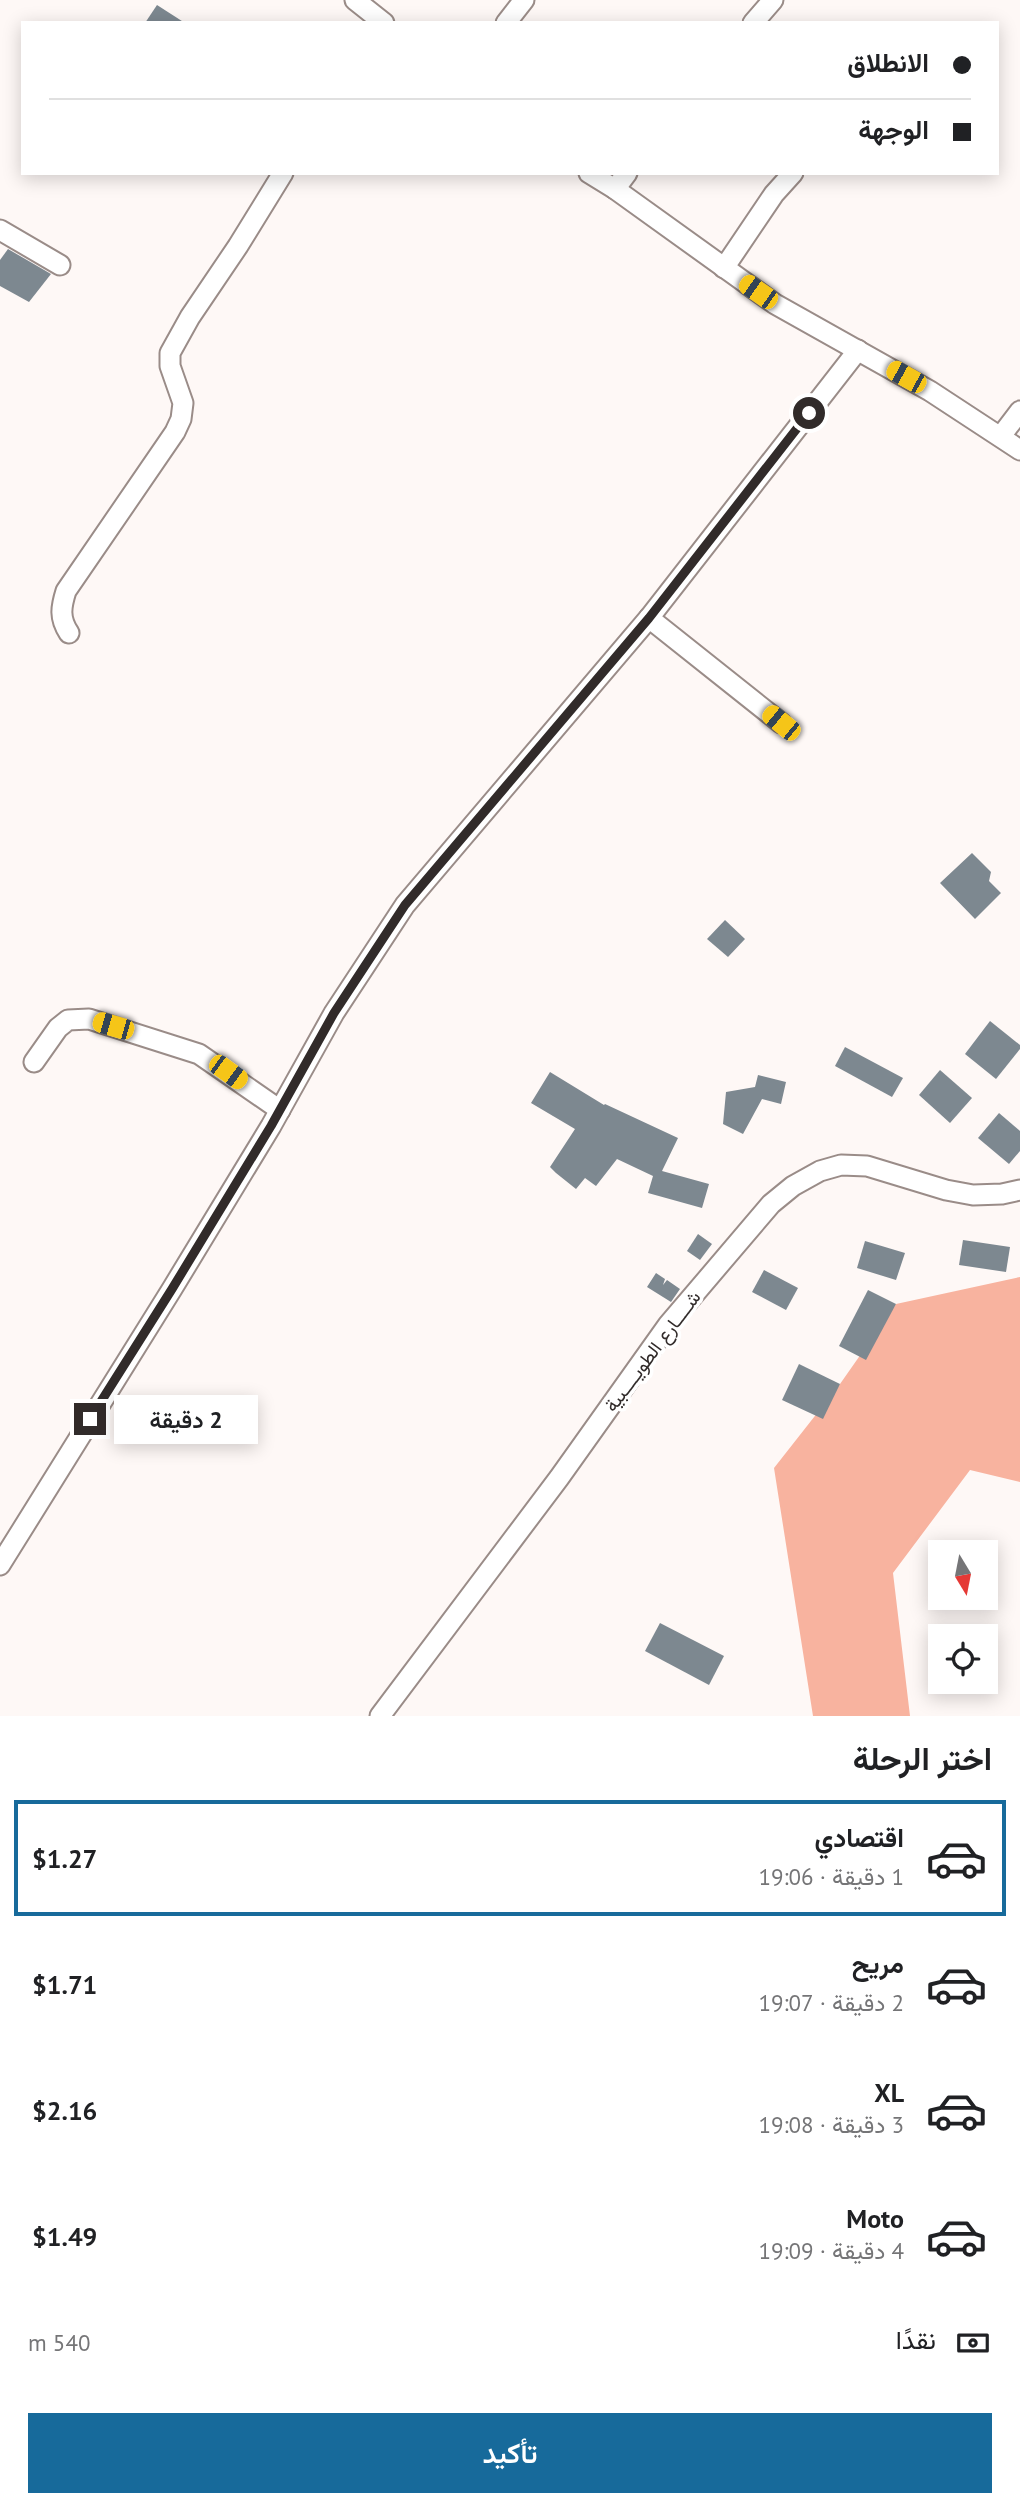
<!DOCTYPE html>
<html lang="ar">
<meta charset="utf-8">
<style>
:root{--surface:#fff;--page:#f2f2f2;--text:#202124;--muted:#757577;--line:#e0e0e0;--accent:#176a9b}
body{margin:0;font-family:"PT Sans",Vazirmatn,sans-serif;background:var(--page);color:var(--text);direction:rtl;height:100vh;display:flex;flex-direction:column;font-size:26px;white-space:nowrap}
*{box-sizing:border-box;margin:0}
p{font-size:23px;color:var(--muted)}
.icon{flex:none;width:38px;height:38px;fill:none;stroke:currentColor;stroke-width:2;stroke-linecap:round;stroke-linejoin:round}
.map{position:relative;height:1716px;overflow:hidden;direction:ltr}
.panel{display:flex;flex-direction:column;background:var(--surface);flex:1}
.panel>*{flex:none}
.top-card{position:absolute;left:21px;top:21px;width:978px;height:154px;border-radius:0px;box-shadow:0 4px 18px #0003;direction:rtl;display:grid;align-content:center;height:154px;padding:0 28px;background:var(--surface)}
.needle{width:46px;rotate:170deg}
.controls{position:absolute;left:928px;top:1540px;display:grid;gap:14px}
.controls a{display:grid;place-items:center;width:70px;height:70px;border-radius:0px;background:var(--surface);box-shadow:0 4px 18px #0003;font-size:35px}
.end{position:absolute;width:32px;height:32px;margin:-16px;border:9px solid #312b2a;background:#fff;box-shadow:0 0 0 4px #fff}
.from{border-radius:50%}
.bubble{position:absolute;height:49px;border-radius:0px;background:var(--surface);box-shadow:0 4px 18px #0003;font-size:23px;font-weight:600;line-height:49px;text-align:center;direction:rtl}
.car{position:absolute;width:21px;height:42px;margin:-21px -10px;border-radius:9px;box-shadow:0 0 5px 2px #0007;background:linear-gradient(#f5c518 24%,#345 0 40%,#f5c518 0 76%,#345 0 86%,#f5c518 0)}
.top-card b{display:flex;align-items:center;gap:24px;height:66px;font-size:26px}
.top-card b+b{border-top:2px solid var(--line)}
.top-card i{width:18px;height:18px;background:var(--text)}
ul{padding:0;list-style:none}
li{display:flex;align-items:center;gap:21px;height:116px;margin:0 14px 10px;padding:0 14px;border:4px solid transparent;border-radius:0px}
li div{flex:1}
li b{display:block;font-size:26px}
li em{font-style:normal;font-weight:600}
li.on{border-color:var(--accent)}
li>.icon{width:63px;height:63px;stroke-width:1.5}
h2{padding:0 28px;font-size:32px;line-height:84px}
.pay{display:flex;align-items:center;gap:18px;height:77px;padding:0 28px;font-size:26px}
.pay p{margin-inline-start:auto}
.button{display:flex;gap:14px;margin-top:auto;padding:14px 28px}
.button a{flex:1;height:80px;border-radius:0px;background:var(--accent);color:#fff;font-size:28px;font-weight:600;line-height:80px;text-align:center}
.map>svg:first-child{display:block}
.forest{fill:#f8b39f}
.building{fill:#7d8890}
.lines{fill:none;stroke-linecap:round;stroke-linejoin:round}
.minor-casing{stroke:#9a8c88;stroke-width:23}
.minor{stroke:#fff;stroke-width:19}
.route{stroke:#312b2a;stroke-width:9}
.labels{text-anchor:middle;stroke-width:7;stroke-linejoin:round;paint-order:stroke}
.street-label{font-size:19px;fill:#312b2a;stroke:#fff}
</style>
<div class="map">
<svg width="1020" height="1716" viewBox="0 0 1020 1716">
<rect width="100%" height="100%" fill="#fef8f6"/>
<polygon class="forest" points="1020,1277 1020,1482 970,1470 893,1573 910,1716 813,1716 774,1468 840,1384 896,1304"/>
<g class="building">
<polygon points="157,5 185,23 145,23"/>
<polygon points="8,249 51,274 29,302 0,286 0,260"/>
<polygon points="972,853 991,872 989,881 1001,893 975,919 940,883"/>
<polygon points="725,920 745,939 728,957 707,939"/>
<polygon points="990,1021 1020,1045 1020,1049 996,1079 965,1054"/>
<polygon points="845,1047 903,1078 892,1097 835,1066"/>
<polygon points="940,1070 972,1098 950,1123 919,1095"/>
<polygon points="550,1072 604,1105 605,1104 678,1138 662,1171 709,1184 702,1208 648,1193 653,1176 617,1159 596,1186 585,1178 576,1189 556,1173 550,1167 575,1129 531,1103"/>
<polygon points="758,1075 786,1082 781,1104 762,1099 743,1134 723,1124 726,1092 755,1087"/>
<polygon points="999,1113 1020,1131 1020,1151 1009,1164 978,1138"/>
<polygon points="698,1234 712,1244 700,1260 687,1251"/>
<polygon points="963,1240 1010,1247 1006,1272 959,1265"/>
<polygon points="865,1241 905,1253 896,1280 857,1268"/>
<polygon points="764,1270 798,1288 786,1310 752,1292"/>
<polygon points="656,1273 665,1279 663,1285 667,1280 680,1289 671,1302 647,1287"/>
<polygon points="868,1290 896,1304 866,1360 839,1346"/>
<polygon points="799,1364 840,1384 823,1419 782,1400"/>
<polygon points="660,1623 724,1656 709,1685 645,1651"/>
</g>
<g class="lines">
<defs>
<g id="minor">
<polyline points="355,0 384,23"/>
<polyline points="506,23 524,0"/>
<polyline points="753,23 773,0"/>
<polyline points="589,173 615,189 775,304 930,391 1020,450"/>
<polyline points="615,189 627,173"/>
<polyline points="0,230 60,265"/>
<polyline points="724,268 774,194 793,173"/>
<polyline points="1001,436 1020,411"/>
<polyline points="649,618 781,723"/>
<path d="M 69,633 C 59,618 61,607 66,591 L 175,432 L 181,419 L 183,403 L 170,366 L 170,353 L 190,317 L 238,246 L 283,173"/>
<polyline points="34,1062 58,1028 68,1020 89,1019 199,1054 280,1110"/>
<polyline points="0,1565 172,1289 271,1126 334,1013 405,905 649,618 858,350"/>
<polyline points="380,1716 559,1478 668,1325 771,1204 793,1186 820,1171 841,1165 867,1166 946,1190 973,1195 1002,1194 1020,1190"/>
</g>
</defs>
<use href="#minor" class="minor-casing"/>
<use href="#minor" class="minor"/>
</g>
<g class="lines">
<polyline class="route" points="90,1419 172,1289 271,1126 334,1013 405,905 649,618 809,413"/>
</g>
<g class="labels">
<g class="street-label">
<text transform="translate(652 1351) rotate(-53)" y="7">شــــارع الطويــــبية</text>
</g>
</g>
</svg>
<div class="controls">
<a><svg class="needle" viewBox="-14 -14 28 28"><path d="M0-13l5 13h-10z" fill="#e53935"/><path d="M0 13l5-13h-10z" fill="#757577"/></svg></a>
<a><svg class="icon" aria-label="locate" viewBox="0 0 24 24"><circle cx="12" cy="12" r="6"/><path d="M12 2v4M12 18v4M2 12h4M18 12h4"/></svg></a>
</div>
<i class="end from" style="left:809px;top:413px"></i>
<i class="end" style="left:90px;top:1419px"></i>
<div class="bubble" style="left:114px;top:1395px;width:144px">2 دقيقة</div>
<i class="car" style="left:758px;top:292px;rotate:305deg"></i>
<i class="car" style="left:906px;top:377px;rotate:299deg"></i>
<i class="car" style="left:781px;top:723px;rotate:309deg"></i>
<i class="car" style="left:113px;top:1026px;rotate:286deg"></i>
<i class="car" style="left:228px;top:1072px;rotate:126deg"></i>
<div class="top-card">
<b><i class="from"></i>الانطلاق</b>
<b><i></i>الوجهة</b>
</div>
</div>
<section class="panel">
<h2>اختر الرحلة</h2>
<ul>
<li class="on"><svg class="icon" aria-label="car" viewBox="0 0 24 24"><path d="M5 17H2v-5l4-1 3-4h7l3 4 3 1v5h-3M9 17h6M6 11h13"/><circle cx="7" cy="17" r="2"/><circle cx="17" cy="17" r="2"/></svg><div><b>اقتصادي</b><p>1 دقيقة · 19:06</p></div><em>$1.27</em></li>
<li><svg class="icon" aria-label="car" viewBox="0 0 24 24"><path d="M5 17H2v-5l4-1 3-4h7l3 4 3 1v5h-3M9 17h6M6 11h13"/><circle cx="7" cy="17" r="2"/><circle cx="17" cy="17" r="2"/></svg><div><b>مريح</b><p>2 دقيقة · 19:07</p></div><em>$1.71</em></li>
<li><svg class="icon" aria-label="car" viewBox="0 0 24 24"><path d="M5 17H2v-5l4-1 3-4h7l3 4 3 1v5h-3M9 17h6M6 11h13"/><circle cx="7" cy="17" r="2"/><circle cx="17" cy="17" r="2"/></svg><div><b>XL</b><p>3 دقيقة · 19:08</p></div><em>$2.16</em></li>
<li><svg class="icon" aria-label="car" viewBox="0 0 24 24"><path d="M5 17H2v-5l4-1 3-4h7l3 4 3 1v5h-3M9 17h6M6 11h13"/><circle cx="7" cy="17" r="2"/><circle cx="17" cy="17" r="2"/></svg><div><b>Moto</b><p>4 دقيقة · 19:09</p></div><em>$1.49</em></li>
</ul>
<div class="pay"><svg class="icon" aria-label="cash" viewBox="0 0 24 24"><path d="M3 7h18v10H3z"/><circle cx="12" cy="12" r="2"/></svg>نقدًا<p>540 m</p></div>
<div class="button"><a>تأكيد</a></div>
</section>
